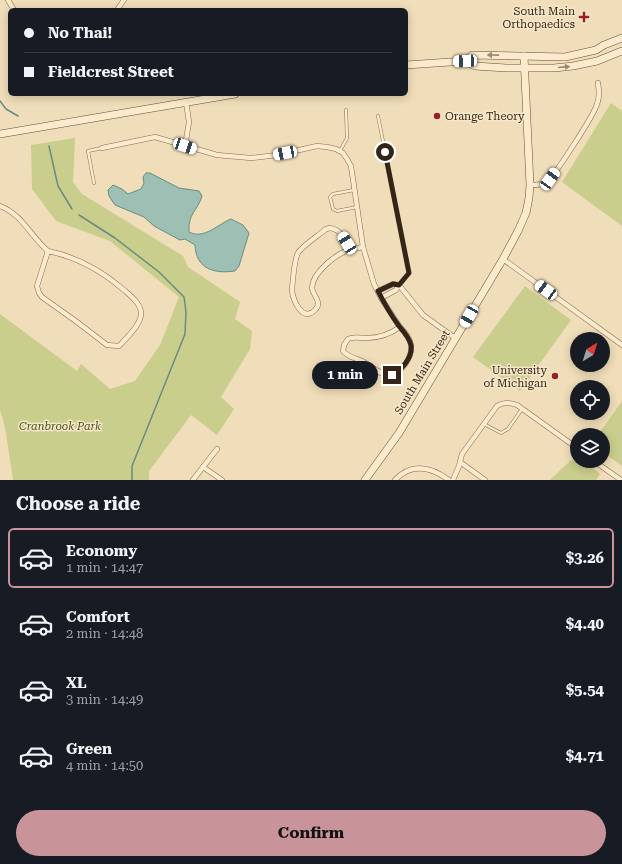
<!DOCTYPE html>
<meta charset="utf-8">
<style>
:root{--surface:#171b24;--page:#242831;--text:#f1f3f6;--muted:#9ea1a6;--line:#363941;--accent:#c99499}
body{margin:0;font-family:"Roboto Serif",serif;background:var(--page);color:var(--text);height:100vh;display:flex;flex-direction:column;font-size:15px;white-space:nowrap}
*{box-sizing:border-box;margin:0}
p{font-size:13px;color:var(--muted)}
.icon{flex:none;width:22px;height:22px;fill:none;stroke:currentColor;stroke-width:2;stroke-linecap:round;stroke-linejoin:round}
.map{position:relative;height:480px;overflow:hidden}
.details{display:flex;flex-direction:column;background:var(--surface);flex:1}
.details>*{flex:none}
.banner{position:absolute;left:8px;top:8px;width:400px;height:88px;border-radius:6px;box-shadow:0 2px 10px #0003;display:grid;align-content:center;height:88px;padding:0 16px;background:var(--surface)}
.needle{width:26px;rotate:38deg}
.fabs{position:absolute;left:570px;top:332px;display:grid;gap:8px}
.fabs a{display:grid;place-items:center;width:40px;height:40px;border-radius:50%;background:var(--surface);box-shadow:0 2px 10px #0003;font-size:20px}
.end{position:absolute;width:18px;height:18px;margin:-9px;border:5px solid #342519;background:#fff;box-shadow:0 0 0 2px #fff}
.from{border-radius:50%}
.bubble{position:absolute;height:28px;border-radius:14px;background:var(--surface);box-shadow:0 2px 10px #0003;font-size:13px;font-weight:700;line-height:28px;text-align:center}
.car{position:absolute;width:12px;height:24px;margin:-12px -6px;border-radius:5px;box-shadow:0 0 3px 1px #0007;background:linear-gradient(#fff 24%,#345 0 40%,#fff 0 76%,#345 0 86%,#fff 0)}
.banner b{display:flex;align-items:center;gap:14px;height:38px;font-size:15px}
.banner b+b{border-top:1px solid var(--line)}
.banner i{width:10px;height:10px;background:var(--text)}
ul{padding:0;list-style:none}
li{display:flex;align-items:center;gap:12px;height:60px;margin:0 8px 6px;padding:0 8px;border:2px solid transparent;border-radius:6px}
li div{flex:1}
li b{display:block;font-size:15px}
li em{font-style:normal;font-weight:700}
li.active{border-color:var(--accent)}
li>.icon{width:36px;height:36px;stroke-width:1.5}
h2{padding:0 16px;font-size:18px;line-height:48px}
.action{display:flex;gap:8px;margin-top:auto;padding:8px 16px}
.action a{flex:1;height:46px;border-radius:24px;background:var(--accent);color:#111;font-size:16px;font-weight:700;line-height:46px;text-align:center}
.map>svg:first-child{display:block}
.green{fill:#c9ce8d}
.water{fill:#9ec0b4;stroke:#668d81}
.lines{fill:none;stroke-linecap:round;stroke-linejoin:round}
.stream{stroke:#668d81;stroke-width:1.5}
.lane-casing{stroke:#876c53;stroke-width:3.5}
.street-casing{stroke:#876c53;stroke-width:5.5}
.secondary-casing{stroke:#684d37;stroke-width:8}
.lane{stroke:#fbeacc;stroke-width:2.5}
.street{stroke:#fbeacc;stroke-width:4.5}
.secondary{stroke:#fbeacc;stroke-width:7}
.oneway{fill:#988872}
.route{stroke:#342519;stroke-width:5}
.poi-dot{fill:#982027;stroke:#f7e7c9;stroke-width:1.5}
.labels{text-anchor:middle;stroke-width:3;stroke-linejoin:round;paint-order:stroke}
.poi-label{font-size:11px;fill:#342519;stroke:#f7e7c9;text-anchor:end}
.street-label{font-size:11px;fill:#342519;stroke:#f7e7c9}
.park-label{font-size:11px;font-style:italic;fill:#48521f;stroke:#f7e7c9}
</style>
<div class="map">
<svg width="622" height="480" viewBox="0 0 622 480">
<rect width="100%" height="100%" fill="#f0ddb9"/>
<g class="green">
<polygon points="611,103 622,111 622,226 562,182"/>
<polygon points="75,138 73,182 82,194 183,256 188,267 240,302 235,319 252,331 250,349 221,397 234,409 217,435 191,415 149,471 149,480 13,480 5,427 0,410 0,314 77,371 81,364 110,389 135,381 160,345 179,297 110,241 56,221 32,189 31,145"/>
<polygon points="525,286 571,320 520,391 473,357"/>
<polygon points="622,401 622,466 603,452 603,435 598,435"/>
<polygon points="571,460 586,463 600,474 596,480 550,480"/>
</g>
<path class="water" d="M 146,173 L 150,173 L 179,188 L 199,191 L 202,196 C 197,212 188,213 189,232 C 204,240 218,224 231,219 L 243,225 L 249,233 L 239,266 L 235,271 C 214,274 196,269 195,245 L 185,239 L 180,240 L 154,226 L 144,217 L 115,205 L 109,196 L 108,190 L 113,185 L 122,189 L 128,194 L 141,189 L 144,183 L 143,177 Z"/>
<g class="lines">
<g class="stream">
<polyline points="0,101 6,109 18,116"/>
<polyline points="49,146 58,186 72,209"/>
<polyline points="79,215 115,238 159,272 184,297 186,312 185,334 132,466 132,480"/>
</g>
<defs>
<g id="lane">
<polyline points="378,116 409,273 399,285"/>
<polyline points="340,151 347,138 346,110"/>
<polyline points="94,183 88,151 102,148"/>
<polyline points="354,190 333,194 330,197 333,209 337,211 357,207"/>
<polyline points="484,424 501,433 508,429 522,409"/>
</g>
<g id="street">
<polyline points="8,0 14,10"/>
<polyline points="117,10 124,0"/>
<polyline points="185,146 189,122 186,102"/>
<polyline points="102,148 155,137 217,155 251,158 277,155 317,146 327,147 336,149 343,153 347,159 351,166 363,247"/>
<path d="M 530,185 C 534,185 541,185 545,183 C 553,179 594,115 597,104 C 600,97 599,90 598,83"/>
<path d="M 0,206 C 22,214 31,237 48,251"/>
<path d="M 330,228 C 342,230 346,240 349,250 C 336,254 312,273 312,288 C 313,296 323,302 315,310 C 303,323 292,300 292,289 C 293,281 294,260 298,253 C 301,247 319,235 326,229 Z"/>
<path d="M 349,250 L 363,247 L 374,284 L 381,298 L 400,327 C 390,334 379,338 367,338 C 360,338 354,336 348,339 L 344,345 L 343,351 C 348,357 355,358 362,361 C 371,365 379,375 389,375 C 401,375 413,356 411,345 C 410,338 405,332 400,327"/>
<path d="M 48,251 C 77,257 102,271 124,290 C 131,296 140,303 141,312 C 142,323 129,335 122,343 L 119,346 L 107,345 L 77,322 L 42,297 L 39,293 L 37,286 Z"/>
<polyline points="503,259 622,345"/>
<polyline points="399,285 423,315 455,338"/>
<polyline points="378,291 393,284 399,285"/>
<polyline points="381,298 396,290 399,285"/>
<polyline points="594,461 621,480"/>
<polyline points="460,462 485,480"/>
<polyline points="203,467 222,480"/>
<polyline points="193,480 217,449"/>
<path d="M 395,480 C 412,462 431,467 449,480"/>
<path d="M 453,480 L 459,466 L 462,454 L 497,406 C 504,402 509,402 517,405 L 577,448"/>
</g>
<g id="secondary">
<polyline points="465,61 472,55 565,57 596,50 604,45 622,38"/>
<polyline points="406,65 465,61 475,66 506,68 554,68 573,66 597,61 622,51"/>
<polyline points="0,134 235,94"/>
<polyline points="365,480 399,433 503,259 518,231 526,213 529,198 530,185 524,56"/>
</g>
</defs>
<use href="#lane" class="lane-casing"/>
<use href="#street" class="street-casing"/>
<use href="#secondary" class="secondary-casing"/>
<use href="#lane" class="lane"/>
<use href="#street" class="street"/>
<use href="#secondary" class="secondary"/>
</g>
<defs><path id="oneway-solid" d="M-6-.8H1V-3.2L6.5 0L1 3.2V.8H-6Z"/></defs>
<g class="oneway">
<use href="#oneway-solid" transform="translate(493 55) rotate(-179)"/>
<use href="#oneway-solid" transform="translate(564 67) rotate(-5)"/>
</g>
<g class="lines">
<path class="route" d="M 385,152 L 409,273 L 399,285 L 393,284 L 378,291 C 384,303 391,315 399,326 C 404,332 409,337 411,345 C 413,357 402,370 392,375"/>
</g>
<g class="poi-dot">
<path d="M582 11h4v4h4v4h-4v4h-4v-4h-4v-4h4z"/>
<circle cx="437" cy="116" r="4"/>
<circle cx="555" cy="376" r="4"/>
</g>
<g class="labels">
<g class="poi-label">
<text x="575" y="15">South Main<tspan x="575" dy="13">Orthopaedics</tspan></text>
<text x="445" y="120" text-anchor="start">Orange Theory</text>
<text x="547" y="374">University<tspan x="547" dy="13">of Michigan</tspan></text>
</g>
<g class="street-label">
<text transform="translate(422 372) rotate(-59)" y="4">South Main Street</text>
</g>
<g class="park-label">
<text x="60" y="430">Cranbrook Park</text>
</g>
</g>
</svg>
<div class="fabs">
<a><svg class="needle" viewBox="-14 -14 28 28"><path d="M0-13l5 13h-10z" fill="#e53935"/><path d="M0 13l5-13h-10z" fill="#9ea1a6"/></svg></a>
<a><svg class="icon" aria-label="locate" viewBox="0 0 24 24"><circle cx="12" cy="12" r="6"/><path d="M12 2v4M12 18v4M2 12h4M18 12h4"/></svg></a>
<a><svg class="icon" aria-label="layers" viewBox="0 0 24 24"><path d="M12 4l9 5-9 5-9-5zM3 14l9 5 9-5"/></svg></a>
</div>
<i class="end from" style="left:385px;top:152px"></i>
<i class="end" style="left:392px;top:375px"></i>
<div class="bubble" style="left:312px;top:361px;width:66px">1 min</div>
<i class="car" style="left:465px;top:61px;rotate:268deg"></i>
<i class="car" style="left:185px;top:146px;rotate:109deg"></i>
<i class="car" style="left:285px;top:153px;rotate:259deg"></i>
<i class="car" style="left:550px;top:179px;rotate:35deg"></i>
<i class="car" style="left:347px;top:243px;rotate:329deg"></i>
<i class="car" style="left:546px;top:290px;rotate:306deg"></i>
<i class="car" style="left:469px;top:316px;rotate:210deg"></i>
<div class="banner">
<b><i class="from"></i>No Thai!</b>
<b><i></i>Fieldcrest Street</b>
</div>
</div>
<section class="details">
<h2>Choose a ride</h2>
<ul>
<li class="active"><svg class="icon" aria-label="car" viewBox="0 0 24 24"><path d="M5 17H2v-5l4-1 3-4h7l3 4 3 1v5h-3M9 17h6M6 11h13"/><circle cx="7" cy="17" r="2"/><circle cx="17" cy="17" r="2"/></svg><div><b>Economy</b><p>1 min · 14:47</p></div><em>$3.26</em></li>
<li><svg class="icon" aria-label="car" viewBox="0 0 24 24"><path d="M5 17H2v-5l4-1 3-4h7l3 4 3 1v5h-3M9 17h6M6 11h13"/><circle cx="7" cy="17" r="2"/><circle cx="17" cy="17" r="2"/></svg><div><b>Comfort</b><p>2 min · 14:48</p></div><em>$4.40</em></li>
<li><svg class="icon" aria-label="car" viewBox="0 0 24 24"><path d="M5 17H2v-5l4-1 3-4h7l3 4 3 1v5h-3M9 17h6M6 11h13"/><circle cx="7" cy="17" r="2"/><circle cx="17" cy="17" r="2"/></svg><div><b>XL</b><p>3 min · 14:49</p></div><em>$5.54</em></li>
<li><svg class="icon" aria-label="car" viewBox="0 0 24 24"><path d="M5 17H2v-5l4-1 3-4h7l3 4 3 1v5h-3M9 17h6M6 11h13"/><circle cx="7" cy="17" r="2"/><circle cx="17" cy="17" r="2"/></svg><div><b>Green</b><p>4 min · 14:50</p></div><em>$4.71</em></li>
</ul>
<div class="action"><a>Confirm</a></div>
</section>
